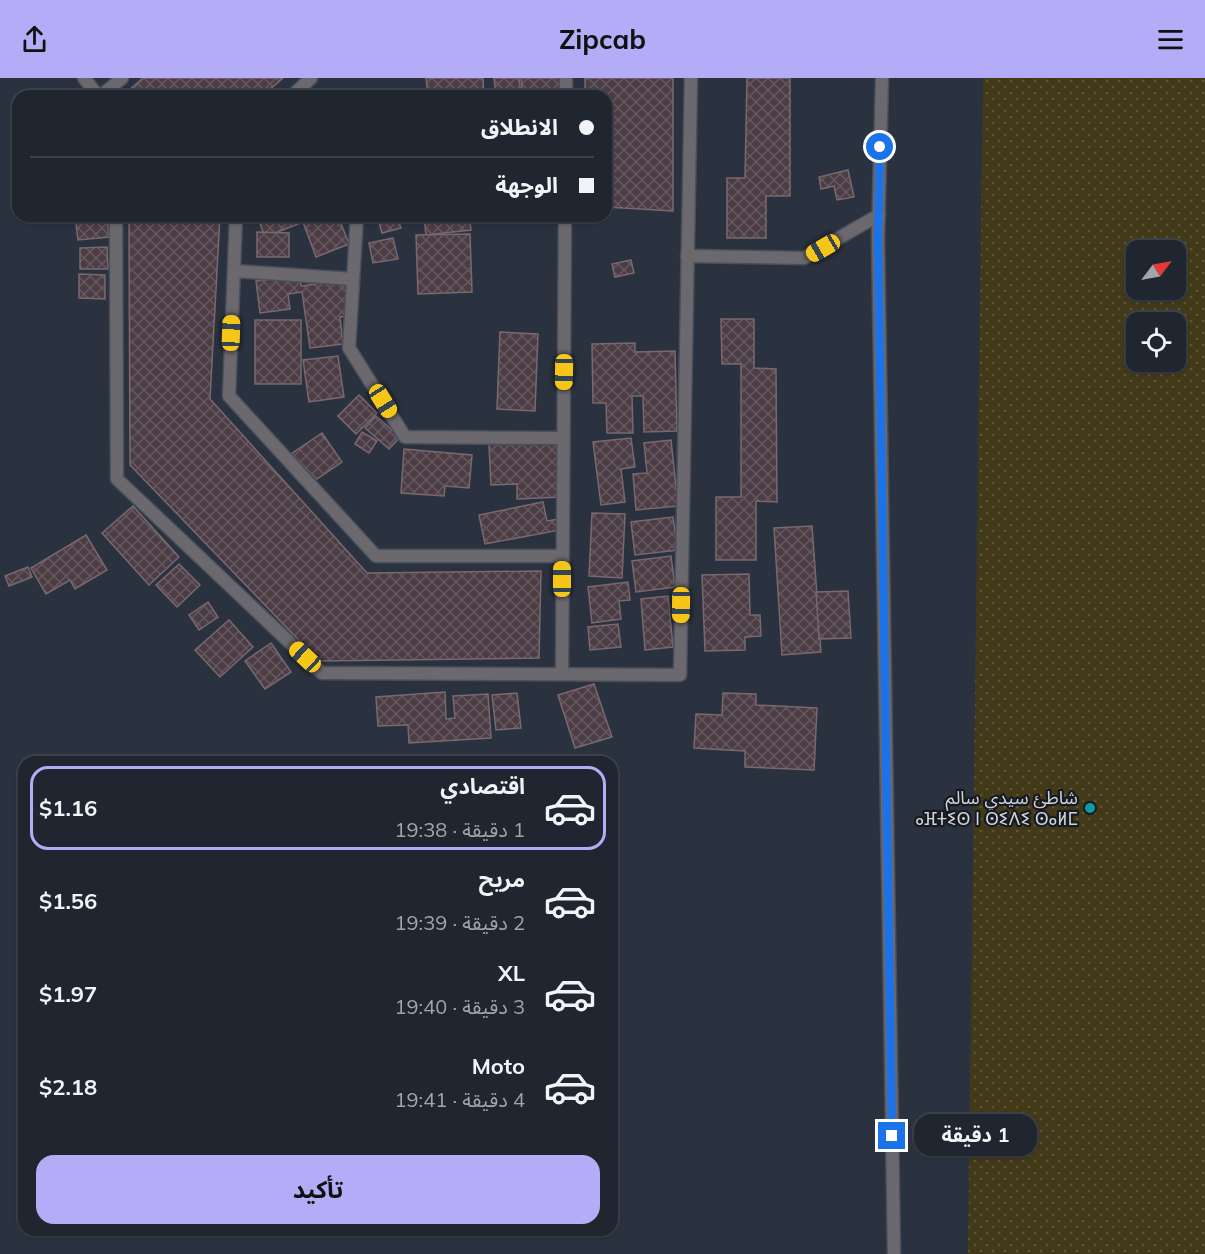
<!DOCTYPE html>
<html lang="ar">
<meta charset="utf-8">
<style>
:root{--surface:#20262f;--page:#2d323b;--text:#f1f3f6;--muted:#a2a5aa;--line:#3d434b;--accent:#b5acf8}
body{margin:0;font-family:Mulish,"Noto Sans Arabic","Noto Sans Tifinagh",sans-serif;background:var(--page);color:var(--text);direction:rtl;height:100vh;display:flex;flex-direction:column;font-size:22px;white-space:nowrap}
*{box-sizing:border-box;margin:0}
p{font-size:20px;color:var(--muted)}
.icon{flex:none;width:33px;height:33px;fill:none;stroke:currentColor;stroke-width:2;stroke-linecap:round;stroke-linejoin:round}
.map{position:relative;flex:1;overflow:hidden;direction:ltr}
.side{position:absolute;left:18px;top:678px;width:600px;height:480px;display:flex;flex-direction:column;background:var(--surface);border-radius:18px;box-shadow:0 2px 4px #0004,0 0 0 2px var(--line);direction:rtl}
.side>*{flex:none}
.top-card{position:absolute;left:12px;top:12px;width:600px;height:132px;border-radius:18px;box-shadow:0 2px 4px #0004,0 0 0 2px var(--line);direction:rtl;display:grid;align-content:center;height:132px;padding:0 18px;background:var(--surface)}
.needle{width:39px;rotate:58deg}
.fabs{position:absolute;left:1126px;top:162px;display:grid;gap:12px}
.fabs a{display:grid;place-items:center;width:60px;height:60px;border-radius:12px;background:var(--surface);box-shadow:0 2px 4px #0004,0 0 0 2px var(--line);font-size:30px}
.end{position:absolute;width:27px;height:27px;margin:-14px;border:8px solid #1a73e8;background:#fff;box-shadow:0 0 0 3px #fff}
.from{border-radius:50%}
.bubble{position:absolute;height:42px;border-radius:18px;background:var(--surface);box-shadow:0 2px 4px #0004,0 0 0 2px var(--line);font-size:20px;font-weight:700;line-height:42px;text-align:center;direction:rtl}
.car{position:absolute;width:18px;height:36px;margin:-18px -9px;border-radius:8px;box-shadow:0 0 4px 2px #0007;background:linear-gradient(#f5c518 24%,#345 0 40%,#f5c518 0 76%,#345 0 86%,#f5c518 0)}
.top-card b{display:flex;align-items:center;gap:21px;height:57px;font-size:22px}
.top-card b+b{border-top:2px solid var(--line)}
.top-card i{width:15px;height:15px;background:var(--text)}
ul{padding:10px 0 0;list-style:none}
li{display:flex;align-items:center;gap:18px;height:84px;margin:0 12px 9px;padding:0 6px;border:3px solid transparent;border-radius:18px}
li div{flex:1}
li b{display:block;font-size:22px}
li em{font-style:normal;font-weight:700}
li.on{border-color:var(--accent)}
li>.icon{width:54px;height:54px;stroke-width:1.5}
.button{display:flex;gap:12px;margin-top:auto;padding:12px 18px}
.button a{flex:1;height:69px;border-radius:18px;background:var(--accent);color:#111;font-size:24px;font-weight:700;line-height:69px;text-align:center}
header{display:flex;justify-content:space-between;align-items:center;height:78px;padding:0 18px;background:var(--accent);color:#111;font-size:27px;font-weight:700}
.map>svg:first-child{display:block}
.sand{fill:url(#sand-dots);fill-rule:evenodd}
.building{fill:url(#building-cross-hatch);stroke:#796870;stroke-width:1.5}
.lines{fill:none;stroke-linecap:round;stroke-linejoin:round}
.minor-casing{stroke:#494f5b;stroke-width:15}
.tertiary-casing{stroke:#494f5b;stroke-width:15}
.minor{stroke:#6b686e;stroke-width:12}
.tertiary{stroke:#6b686e;stroke-width:12}
.route{stroke:#1a73e8;stroke-width:8}
.culture-dot{fill:#0f9aa8;stroke:#171a20;stroke-width:2}
.labels{text-anchor:middle;stroke-width:4.5;stroke-linejoin:round;paint-order:stroke}
.poi-label{font-size:18px;fill:#d0d5dd;stroke:#171a20;text-anchor:end}
</style>
<header><svg class="icon" aria-label="menu" viewBox="0 0 24 24"><path d="M4 6h16M4 12h16M4 18h16"/></svg>Zipcab<svg class="icon" aria-label="share" viewBox="0 0 24 24"><path d="M12 15V3M7 8l5-5 5 5M5 13v7h14v-7"/></svg></header>
<div class="map">
<svg width="1205" height="1176" viewBox="0 0 1205 1176">
<defs>
<pattern id="sand-dots" width="8" height="8" patternUnits="userSpaceOnUse" patternTransform="scale(1.5)"><rect width="8" height="8" fill="#423919"/><path d="M2 2h.1M6 6h.1" fill="none" stroke="#5c553a" stroke-width="1.8" stroke-linecap="round"/></pattern>
<pattern id="building-cross-hatch" width="8" height="8" patternUnits="userSpaceOnUse" patternTransform="scale(1.5)"><rect width="8" height="8" fill="#4c3d45"/><path d="M0 0l8 8M0 8l8-8" fill="none" stroke="#65585f"/></pattern>
</defs>
<rect width="100%" height="100%" fill="#2b323f"/>
<path class="sand" d="M 983,0 L 1205,0 L 1205,1176 L 968,1176 ZM 1137,172 L 1176,172 L 1176,212 L 1137,212 ZM 1137,244 L 1176,244 L 1176,284 L 1137,284 Z"/>
<g class="building">
<polygon points="143,0 283,0 262,18 128,18 128,13"/>
<polygon points="426,0 483,0 484,18 428,18"/>
<polygon points="494,0 519,0 521,17 496,18"/>
<polygon points="521,0 562,0 564,18 523,18"/>
<polygon points="585,0 673,0 673,133 606,129 606,18 585,18"/>
<polygon points="747,0 790,0 790,118 766,118 766,160 727,160 727,100 745,100"/>
<polygon points="848,92 854,119 837,122 834,108 821,111 819,99"/>
<polygon points="75,138 107,138 109,159 78,162"/>
<polygon points="129,138 220,138 210,321 367,495 541,493 539,580 319,583 130,387"/>
<polygon points="257,138 338,138 349,166 316,179 303,144 265,159"/>
<polygon points="377,138 397,138 401,150 382,155"/>
<polygon points="444,138 444,140 469,138 471,152 426,157 424,139"/>
<polygon points="257,154 289,155 289,179 257,179"/>
<polygon points="470,156 472,214 418,216 416,157"/>
<polygon points="393,160 398,181 373,185 369,165"/>
<polygon points="107,169 108,191 80,191 80,170"/>
<polygon points="631,182 634,195 615,199 612,186"/>
<polygon points="79,196 105,197 105,221 79,220"/>
<polygon points="300,198 301,208 345,202 350,238 340,239 343,266 310,270 302,214 288,216 290,231 260,235 256,203"/>
<polygon points="721,241 754,241 754,290 776,291 777,424 756,423 756,482 716,482 716,419 741,419 741,286 722,286"/>
<rect x="255" y="242" width="46" height="64"/>
<polygon points="500,254 538,256 535,333 497,331"/>
<polygon points="635,265 635,274 675,273 677,353 644,354 643,318 632,318 633,355 607,355 606,325 593,325 592,266"/>
<polygon points="338,278 344,319 309,324 303,282"/>
<polygon points="359,317 377,335 356,356 338,338"/>
<polygon points="376,338 400,359 389,371 365,350"/>
<polygon points="362,354 377,363 369,375 355,366"/>
<polygon points="322,355 342,384 311,405 291,376"/>
<polygon points="631,360 635,389 621,391 625,424 601,427 593,364"/>
<polygon points="671,362 678,428 636,432 633,396 647,395 644,365"/>
<polygon points="559,363 562,419 517,421 517,406 491,407 489,366"/>
<polygon points="404,371 472,377 469,410 445,408 444,418 401,415"/>
<polygon points="543,424 547,443 558,441 560,452 485,466 479,437"/>
<polygon points="133,428 179,479 149,507 102,455"/>
<polygon points="592,435 625,436 622,500 589,498"/>
<polygon points="673,439 678,472 635,477 631,444"/>
<polygon points="812,448 821,574 782,577 774,450"/>
<polygon points="86,457 107,492 75,511 70,502 46,516 31,490"/>
<polygon points="671,478 675,509 636,514 632,483"/>
<polygon points="179,486 200,507 177,529 156,507"/>
<polygon points="28,489 32,499 9,508 5,498"/>
<polygon points="749,496 750,537 760,537 761,558 745,559 745,572 705,573 702,497"/>
<polygon points="628,504 630,522 619,523 621,541 592,545 588,509"/>
<polygon points="848,513 851,560 819,561 816,514"/>
<polygon points="668,518 673,569 645,572 641,521"/>
<polygon points="208,524 218,539 199,552 189,537"/>
<polygon points="229,542 253,569 220,599 195,572"/>
<polygon points="618,546 621,569 590,572 588,549"/>
<polygon points="271,565 291,594 265,611 245,583"/>
<polygon points="594,606 612,659 575,670 558,617"/>
<polygon points="445,614 446,641 455,640 453,618 488,616 491,660 409,665 408,647 378,648 376,619"/>
<polygon points="517,615 521,650 496,652 492,617"/>
<polygon points="723,615 756,616 756,627 817,630 814,692 745,689 745,673 694,670 696,636 722,637"/>
</g>
<g class="lines">
<defs>
<g id="minor">
<polyline points="84,0 98,18"/>
<polyline points="101,18 122,0"/>
<polyline points="292,18 311,0"/>
<polyline points="566,18 566,0"/>
<polyline points="116,138 117,401 322,595 680,597 691,0"/>
<polyline points="236,138 229,318 376,478 562,478"/>
<polyline points="357,138 349,270 405,359 563,360"/>
<polyline points="687,178 804,180 879,137"/>
<polyline points="234,193 353,201"/>
<polyline points="562,596 565,138"/>
</g>
<polyline id="tertiary" points="882,0 878,160 894,1176"/>
</defs>
<use href="#minor" class="minor-casing"/>
<use href="#tertiary" class="tertiary-casing"/>
<use href="#minor" class="minor"/>
<use href="#tertiary" class="tertiary"/>
</g>
<g class="lines">
<polyline class="route" points="880,69 878,160 892,1058"/>
</g>
<circle class="culture-dot" cx="1090" cy="730" r="6"/>
<g class="labels">
<g class="poi-label">
<text x="1078" y="726">شاطئ سيدي سالم<tspan x="1078" dy="21">ⴰⴼⵜⵉⵙ ⵏ ⵙⵉⴷⵉ ⵙⴰⵍⵎ</tspan></text>
</g>
</g>
</svg>
<div class="fabs">
<a><svg class="needle" viewBox="-14 -14 28 28"><path d="M0-13l5 13h-10z" fill="#e53935"/><path d="M0 13l5-13h-10z" fill="#a2a5aa"/></svg></a>
<a><svg class="icon" aria-label="locate" viewBox="0 0 24 24"><circle cx="12" cy="12" r="6"/><path d="M12 2v4M12 18v4M2 12h4M18 12h4"/></svg></a>
</div>
<i class="end from" style="left:880px;top:69px"></i>
<i class="end" style="left:892px;top:1058px"></i>
<div class="bubble" style="left:914px;top:1036px;width:123px">1 دقيقة</div>
<i class="car" style="left:823px;top:170px;rotate:240deg"></i>
<i class="car" style="left:231px;top:255px;rotate:2deg"></i>
<i class="car" style="left:564px;top:294px;rotate:181deg"></i>
<i class="car" style="left:383px;top:323px;rotate:148deg"></i>
<i class="car" style="left:562px;top:501px;rotate:0deg"></i>
<i class="car" style="left:681px;top:527px;rotate:181deg"></i>
<i class="car" style="left:305px;top:579px;rotate:313deg"></i>
<div class="top-card">
<b><i class="from"></i>الانطلاق</b>
<b><i></i>الوجهة</b>
</div>
<section class="side">
<ul>
<li class="on"><svg class="icon" aria-label="car" viewBox="0 0 24 24"><path d="M5 17H2v-5l4-1 3-4h7l3 4 3 1v5h-3M9 17h6M6 11h13"/><circle cx="7" cy="17" r="2"/><circle cx="17" cy="17" r="2"/></svg><div><b>اقتصادي</b><p>1 دقيقة · 19:38</p></div><em>$1.16</em></li>
<li><svg class="icon" aria-label="car" viewBox="0 0 24 24"><path d="M5 17H2v-5l4-1 3-4h7l3 4 3 1v5h-3M9 17h6M6 11h13"/><circle cx="7" cy="17" r="2"/><circle cx="17" cy="17" r="2"/></svg><div><b>مريح</b><p>2 دقيقة · 19:39</p></div><em>$1.56</em></li>
<li><svg class="icon" aria-label="car" viewBox="0 0 24 24"><path d="M5 17H2v-5l4-1 3-4h7l3 4 3 1v5h-3M9 17h6M6 11h13"/><circle cx="7" cy="17" r="2"/><circle cx="17" cy="17" r="2"/></svg><div><b>XL</b><p>3 دقيقة · 19:40</p></div><em>$1.97</em></li>
<li><svg class="icon" aria-label="car" viewBox="0 0 24 24"><path d="M5 17H2v-5l4-1 3-4h7l3 4 3 1v5h-3M9 17h6M6 11h13"/><circle cx="7" cy="17" r="2"/><circle cx="17" cy="17" r="2"/></svg><div><b>Moto</b><p>4 دقيقة · 19:41</p></div><em>$2.18</em></li>
</ul>
<div class="button"><a>تأكيد</a></div>
</section>
</div>
